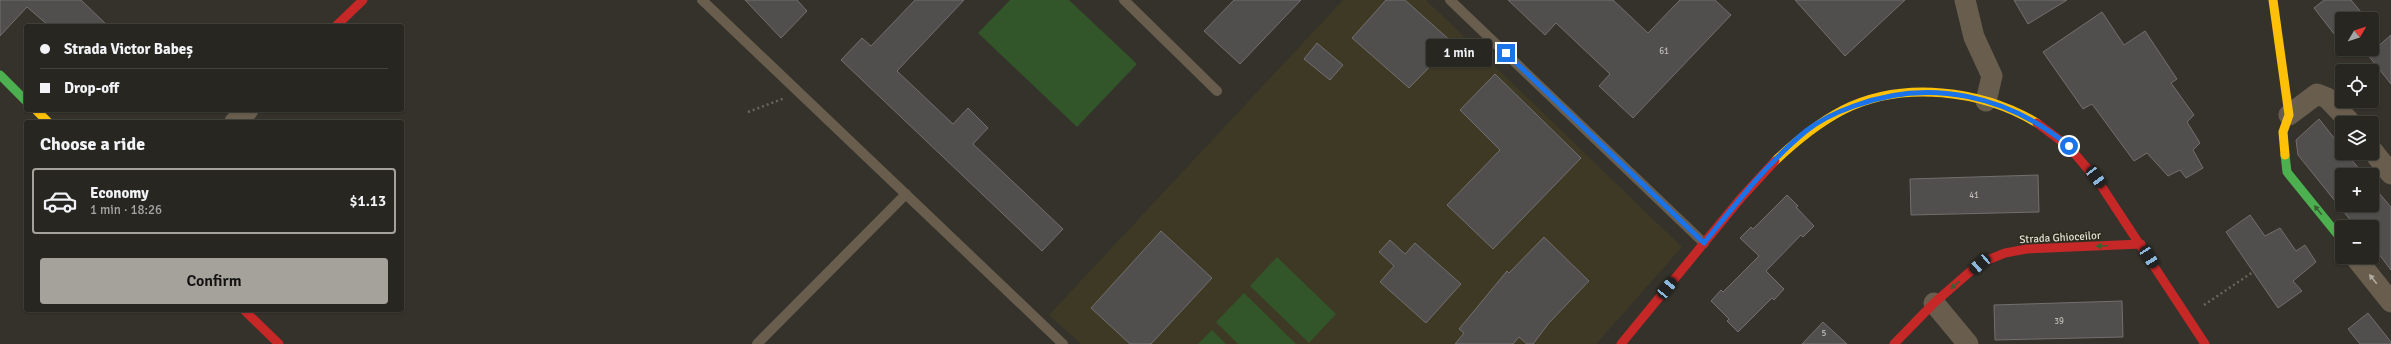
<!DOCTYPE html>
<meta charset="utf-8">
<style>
:root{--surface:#272620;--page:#33322d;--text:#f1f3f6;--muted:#a4a5a5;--line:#43433e;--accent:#a4a29a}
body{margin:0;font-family:Signika,sans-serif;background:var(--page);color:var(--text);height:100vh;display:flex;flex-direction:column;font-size:15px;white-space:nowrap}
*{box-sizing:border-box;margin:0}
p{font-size:13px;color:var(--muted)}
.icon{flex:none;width:22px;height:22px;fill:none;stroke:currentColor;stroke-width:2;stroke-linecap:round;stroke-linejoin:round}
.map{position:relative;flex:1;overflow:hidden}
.details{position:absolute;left:24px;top:120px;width:380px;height:192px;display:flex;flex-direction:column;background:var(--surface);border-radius:4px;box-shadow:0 1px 3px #0004,0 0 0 1px var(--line)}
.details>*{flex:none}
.hud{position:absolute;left:24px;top:24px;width:380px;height:88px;border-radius:4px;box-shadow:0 1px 3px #0004,0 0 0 1px var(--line);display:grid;align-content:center;height:88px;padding:0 16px;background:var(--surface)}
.needle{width:26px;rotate:51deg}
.buttons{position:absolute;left:2335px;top:12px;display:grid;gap:8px}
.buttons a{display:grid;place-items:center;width:44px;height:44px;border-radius:4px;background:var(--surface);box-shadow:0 1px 3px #0004,0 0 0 1px var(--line);font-size:20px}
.end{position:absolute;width:18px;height:18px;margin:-9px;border:5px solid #1a73e8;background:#fff;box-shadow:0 0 0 2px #fff}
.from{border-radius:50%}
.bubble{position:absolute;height:28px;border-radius:4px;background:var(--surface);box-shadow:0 1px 3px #0004,0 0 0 1px var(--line);font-size:13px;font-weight:600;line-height:28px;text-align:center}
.car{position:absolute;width:12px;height:24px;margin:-12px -6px;border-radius:5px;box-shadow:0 0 3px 1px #0007;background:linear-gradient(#222 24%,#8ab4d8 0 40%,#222 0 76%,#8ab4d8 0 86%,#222 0)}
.hud b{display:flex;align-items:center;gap:14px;height:38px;font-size:15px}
.hud b+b{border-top:1px solid var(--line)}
.hud i{width:10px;height:10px;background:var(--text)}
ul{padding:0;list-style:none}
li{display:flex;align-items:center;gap:12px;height:66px;margin:0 8px 6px;padding:0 8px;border:2px solid var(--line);border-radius:4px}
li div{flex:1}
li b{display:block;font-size:15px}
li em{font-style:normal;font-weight:600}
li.on{border-color:var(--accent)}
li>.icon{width:36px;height:36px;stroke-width:1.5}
h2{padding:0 16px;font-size:18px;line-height:48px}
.primary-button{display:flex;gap:8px;margin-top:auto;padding:8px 16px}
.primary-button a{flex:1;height:46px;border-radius:4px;background:var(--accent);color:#111;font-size:16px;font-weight:600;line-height:46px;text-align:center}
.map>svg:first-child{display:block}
.built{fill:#3e3925}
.green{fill:#325529}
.building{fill:#514f4e;stroke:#726f6f}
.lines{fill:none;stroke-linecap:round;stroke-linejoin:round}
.path{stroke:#6c645a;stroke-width:2.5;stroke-dasharray:2 3;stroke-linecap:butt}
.lane{stroke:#695e4e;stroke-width:10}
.street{stroke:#695e4e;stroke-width:21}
.fast{stroke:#4caf50;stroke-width:9}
.slow{stroke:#ffc107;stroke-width:9}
.jam{stroke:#c62828;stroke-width:9}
.oneway{fill:#3a5f31}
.oneway2{fill:#b1aba0}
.route{stroke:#1a73e8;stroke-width:5}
.labels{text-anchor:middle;stroke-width:3;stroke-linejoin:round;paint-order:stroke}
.number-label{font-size:9px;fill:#bdbbb4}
.street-label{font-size:11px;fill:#e1dfd6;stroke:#2e2a1c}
</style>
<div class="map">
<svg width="2391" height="344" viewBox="0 0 2391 344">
<rect width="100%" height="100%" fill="#34322a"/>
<polygon class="built" points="1343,0 1426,0 1682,247 1596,344 1081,344 1049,315"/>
<g class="green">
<polygon points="1010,0 1069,0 1137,64 1077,127 978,33"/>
<polygon points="1277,257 1336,314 1309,343 1250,286"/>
<polygon points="1244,293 1296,344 1238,344 1216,322"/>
<polygon points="1212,330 1226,344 1198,344"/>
</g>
<g class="building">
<polygon points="0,0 81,0 108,26 49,26 27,7 0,36"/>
<polygon points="745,0 797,0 807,11 781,38"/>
<polygon points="915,0 964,0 897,71 953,124 968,108 988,128 973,144 1063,229 1042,251 841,60 862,38 871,46"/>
<polygon points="1234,0 1301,0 1240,64 1204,31"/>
<polygon points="1386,0 1405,0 1453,43 1409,88 1352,38"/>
<polygon points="1508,0 1613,0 1648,33 1680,0 1715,0 1731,15 1633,118 1599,86 1610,74 1556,23 1545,35"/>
<polygon points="1795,0 1905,0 1845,56"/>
<polygon points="2014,0 2067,0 2028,24"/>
<polygon points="2324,0 2351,0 2361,12 2353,19 2342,19 2342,44 2314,8"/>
<polygon points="2102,12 2124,45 2145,31 2177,79 2171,83 2194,115 2187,122 2200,143 2193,150 2203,168 2186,178 2180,170 2168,176 2147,153 2134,161 2092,104 2083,109 2043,52"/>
<polygon points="2391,35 2391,84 2368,55"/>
<polygon points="1317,43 1343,65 1330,80 1304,59"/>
<polygon points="1495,74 1581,158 1493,249 1447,205 1500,150 1460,110"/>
<polygon points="2319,119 2342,148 2342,153 2346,153 2364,175 2342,175 2342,205 2372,205 2372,185 2391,207 2391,270 2372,245 2372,227 2356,227 2298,155 2296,140"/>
<polygon points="2038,175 2039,212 1911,215 1910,179"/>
<polygon points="1787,195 1798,206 1796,207 1814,226 1803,237 1801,235 1766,271 1784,289 1774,300 1772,298 1738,332 1727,321 1729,319 1711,301 1721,290 1723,292 1759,256 1740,238 1751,227 1753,229"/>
<polygon points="2250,215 2265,236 2280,228 2296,251 2305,245 2316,262 2293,281 2302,291 2278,308 2226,232"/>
<polygon points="1161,231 1212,278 1151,344 1130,344 1091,308"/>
<polygon points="1544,237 1589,281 1549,323 1533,344 1527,344 1519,337 1513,344 1455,344 1464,333 1459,329 1507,271 1509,273"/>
<polygon points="1390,240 1405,254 1415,243 1461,284 1426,323 1380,282 1394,266 1379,252"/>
<polygon points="2122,301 2123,337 1995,340 1994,305"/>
<polygon points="2368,313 2391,342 2391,344 2360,344 2348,329"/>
<polygon points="1823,322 1847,344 1802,344"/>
</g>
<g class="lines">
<g class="path">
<polyline points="748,112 785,98"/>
<polyline points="2204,305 2253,272"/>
</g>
<g class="lane">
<polyline points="702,0 1063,344"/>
<polyline points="1124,0 1217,91"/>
<polyline points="1450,0 1704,243"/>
<polyline points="757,344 906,194"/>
</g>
<g class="street">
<polyline points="1965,0 1974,37 1992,76 1986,101"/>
<polyline points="2289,115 2317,94 2327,98 2351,123"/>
<polyline points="235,122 248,110"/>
<polyline points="2372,150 2391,174"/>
<polyline points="2355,257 2391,302"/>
<polyline points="1934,303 1968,344"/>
</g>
<g class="fast">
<polyline points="0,75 26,101"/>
<polyline points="2285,155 2287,172 2342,240"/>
</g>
<g class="slow">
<polyline points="2273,0 2289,115 2283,132 2285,155"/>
<polyline points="36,110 48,122"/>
<path d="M 1775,161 C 1796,141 1818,123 1843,110 C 1903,80 1982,90 2037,123"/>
</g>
<g class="jam">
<polyline points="336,26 363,0"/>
<polyline points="2037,123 2069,147 2098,181 2205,344"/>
<polyline points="244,310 279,344"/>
<polyline points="1621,344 1741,198 1775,161"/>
<polyline points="1894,344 1934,303 1980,263 2005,253 2027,249 2141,244"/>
</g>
</g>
<defs><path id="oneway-solid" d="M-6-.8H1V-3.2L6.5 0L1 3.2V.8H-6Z"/></defs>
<g class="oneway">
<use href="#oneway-solid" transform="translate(2318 210) rotate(-129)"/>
<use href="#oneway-solid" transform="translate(2102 246) rotate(178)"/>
<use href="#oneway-solid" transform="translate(1955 285) rotate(139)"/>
</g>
<use class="oneway2" href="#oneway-solid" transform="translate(2373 279) rotate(-129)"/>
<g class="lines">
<path class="route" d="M 1506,53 L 1704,243 C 1736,204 1767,163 1806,131 C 1820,120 1837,112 1854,106 C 1930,78 2007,95 2069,146"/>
</g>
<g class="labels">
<g class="number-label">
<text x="1664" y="54">61</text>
<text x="1974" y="198">41</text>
<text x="2059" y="324">39</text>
<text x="1824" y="336">5</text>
</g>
<g class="street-label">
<text transform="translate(2060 237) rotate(-3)" y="4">Strada Ghioceilor</text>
</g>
</g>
</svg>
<div class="buttons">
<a><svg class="needle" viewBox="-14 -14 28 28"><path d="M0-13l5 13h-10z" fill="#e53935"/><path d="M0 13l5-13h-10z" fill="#a4a5a5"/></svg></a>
<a><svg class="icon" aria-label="locate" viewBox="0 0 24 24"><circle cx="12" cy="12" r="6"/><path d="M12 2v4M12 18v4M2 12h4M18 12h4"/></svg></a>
<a><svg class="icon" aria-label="layers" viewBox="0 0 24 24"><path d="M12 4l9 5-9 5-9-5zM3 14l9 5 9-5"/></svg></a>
<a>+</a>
<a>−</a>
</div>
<i class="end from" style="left:2069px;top:146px"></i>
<i class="end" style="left:1506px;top:53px"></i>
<div class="bubble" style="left:1426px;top:39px;width:66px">1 min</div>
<i class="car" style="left:2096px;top:177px;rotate:143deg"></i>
<i class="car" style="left:2149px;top:257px;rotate:147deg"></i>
<i class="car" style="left:1980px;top:264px;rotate:229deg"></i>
<i class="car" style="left:1667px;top:288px;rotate:39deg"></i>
<div class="hud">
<b><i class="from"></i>Strada Victor Babeș</b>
<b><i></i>Drop-off</b>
</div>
<section class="details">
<h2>Choose a ride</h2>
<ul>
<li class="on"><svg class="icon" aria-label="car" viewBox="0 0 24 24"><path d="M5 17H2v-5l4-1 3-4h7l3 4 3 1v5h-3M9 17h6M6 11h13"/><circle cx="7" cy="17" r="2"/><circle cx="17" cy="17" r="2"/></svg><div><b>Economy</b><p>1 min · 18:26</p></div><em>$1.13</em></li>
</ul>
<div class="primary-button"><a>Confirm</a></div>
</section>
</div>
